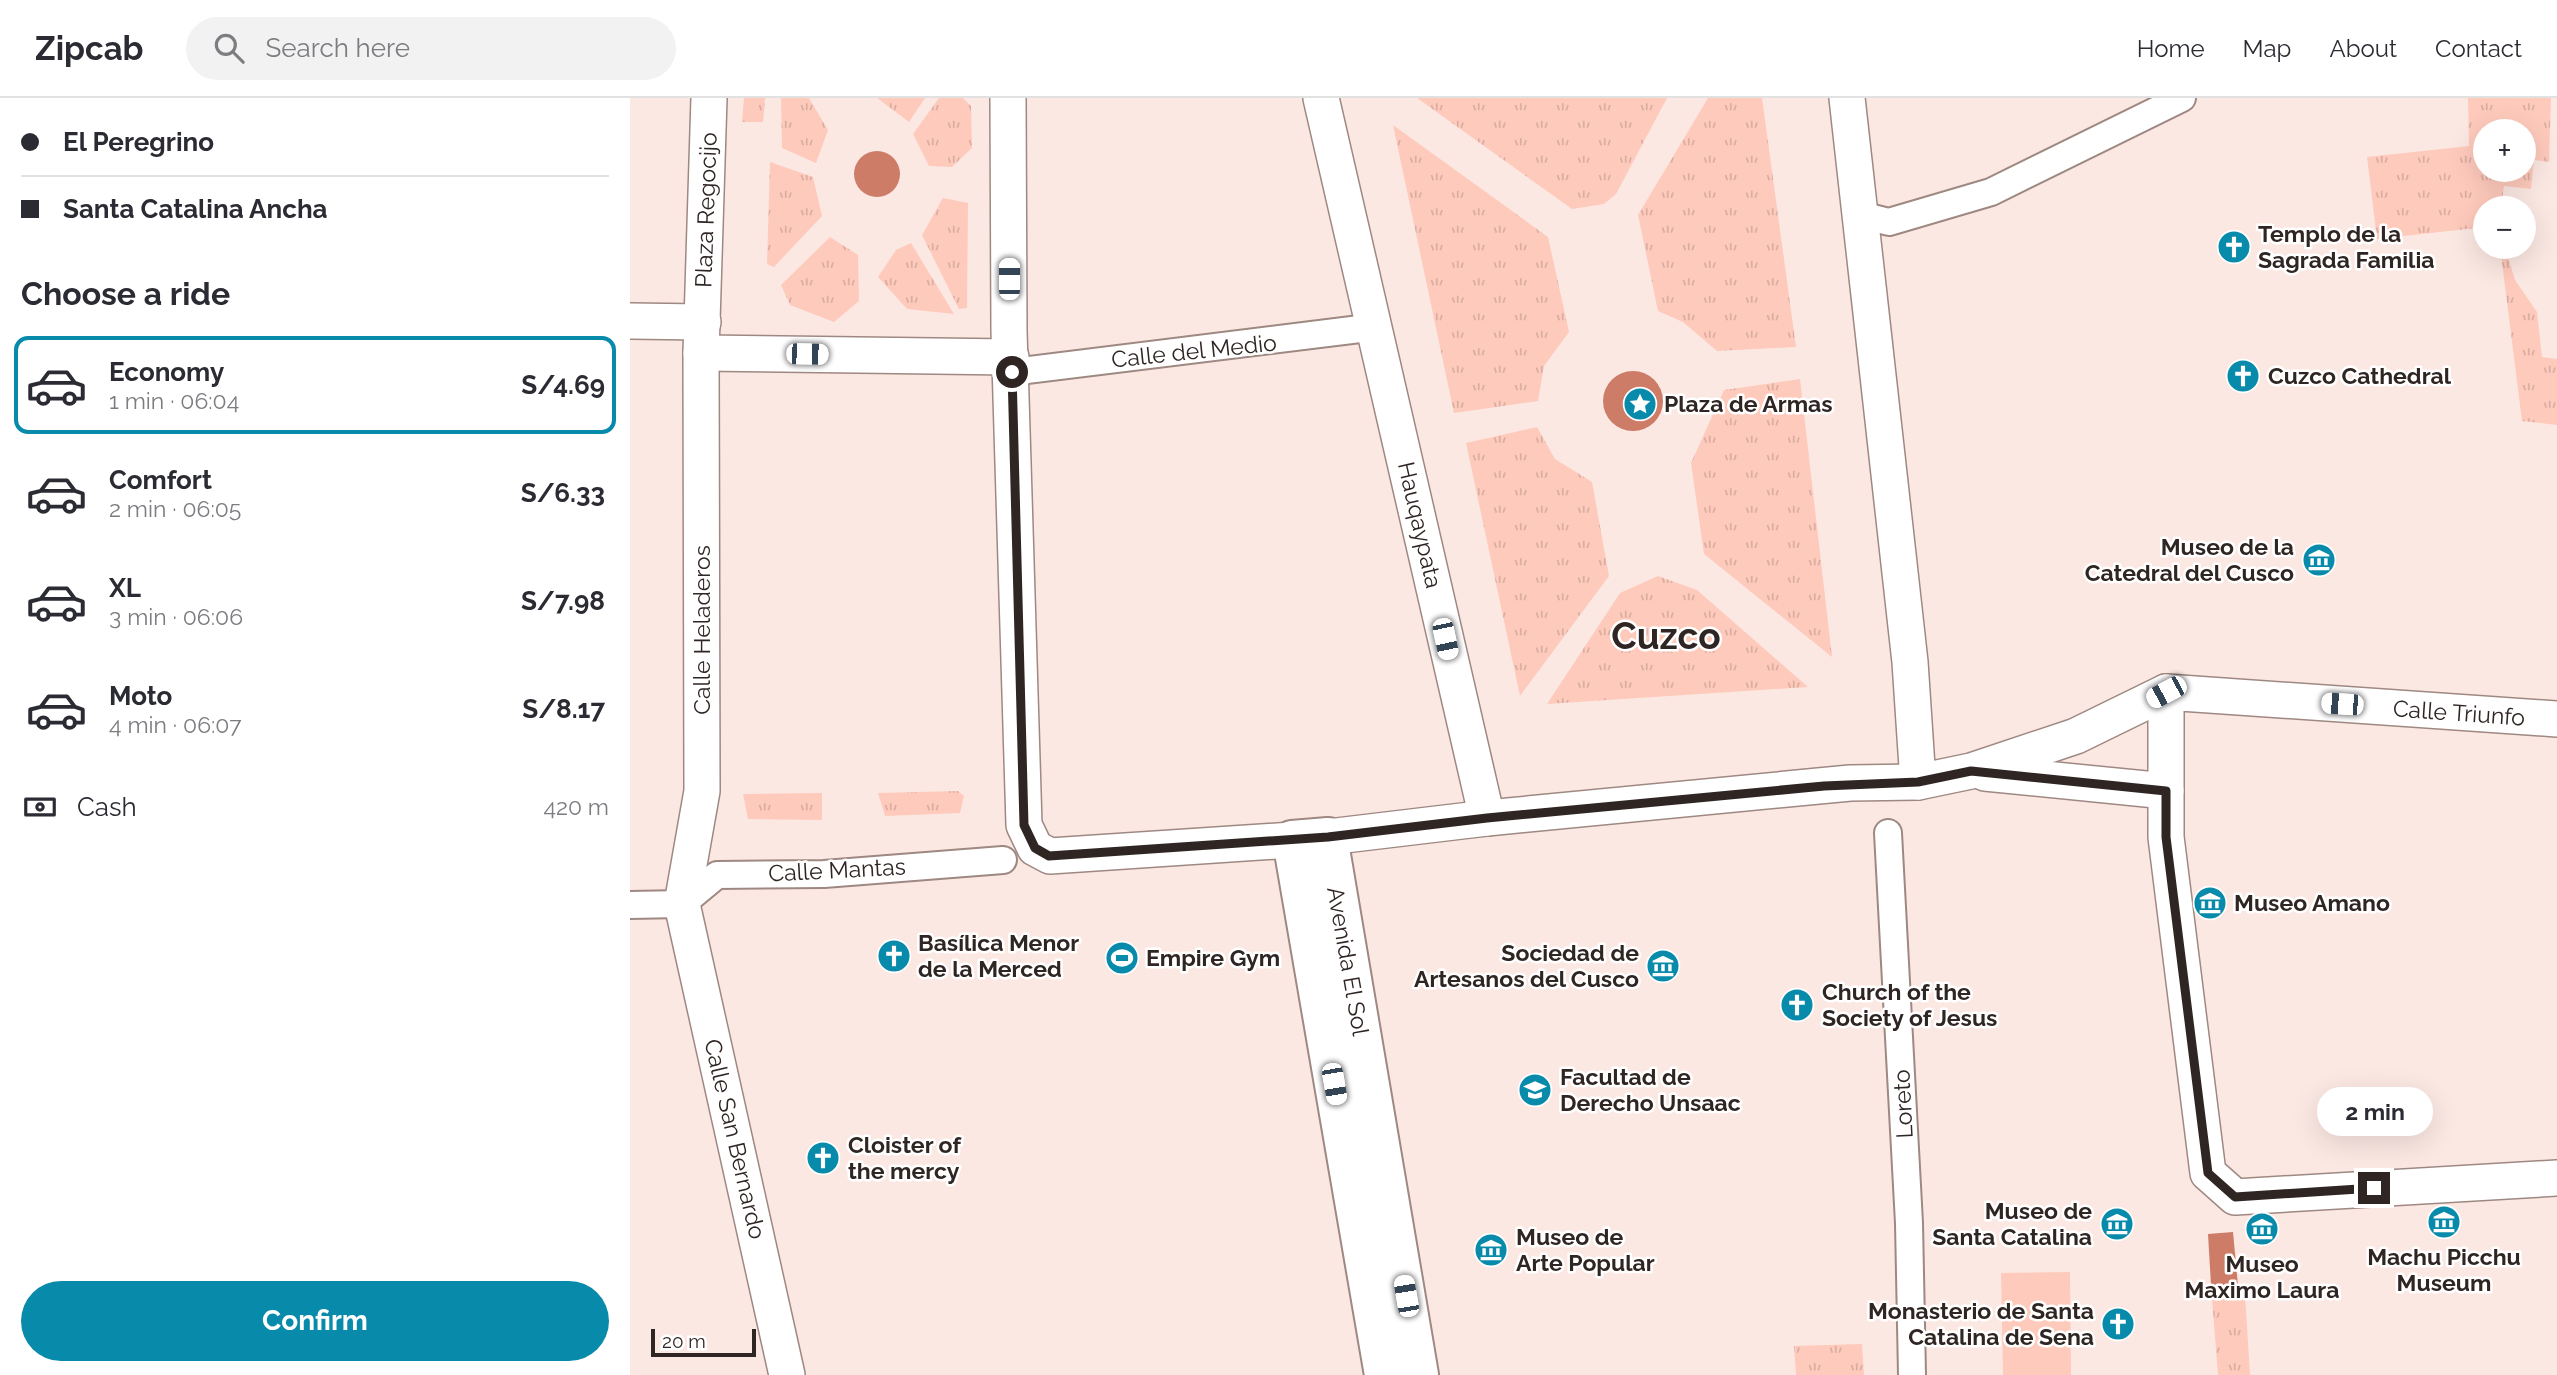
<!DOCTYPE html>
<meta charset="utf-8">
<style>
:root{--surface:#fff;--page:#f2f2f3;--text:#2b2b33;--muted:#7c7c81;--line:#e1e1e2;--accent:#088aab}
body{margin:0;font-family:Raleway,sans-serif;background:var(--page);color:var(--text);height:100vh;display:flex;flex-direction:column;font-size:26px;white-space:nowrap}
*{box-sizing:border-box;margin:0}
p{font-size:23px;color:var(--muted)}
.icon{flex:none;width:38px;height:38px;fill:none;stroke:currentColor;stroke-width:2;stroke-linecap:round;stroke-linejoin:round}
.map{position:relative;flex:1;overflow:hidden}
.drawer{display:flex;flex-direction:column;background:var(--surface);width:630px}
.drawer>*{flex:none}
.top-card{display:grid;align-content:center;height:154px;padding:0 21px;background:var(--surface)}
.fabs{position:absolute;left:1843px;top:21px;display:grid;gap:14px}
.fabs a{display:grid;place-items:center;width:63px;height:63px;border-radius:50%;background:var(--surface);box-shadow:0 7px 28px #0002;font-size:35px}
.scale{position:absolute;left:21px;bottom:18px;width:105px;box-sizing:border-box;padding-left:7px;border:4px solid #2f2624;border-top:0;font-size:19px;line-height:24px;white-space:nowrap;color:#2f2624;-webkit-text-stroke:5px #fff;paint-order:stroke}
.end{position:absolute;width:32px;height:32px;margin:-16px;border:9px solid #2f2624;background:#fff;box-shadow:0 0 0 4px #fff}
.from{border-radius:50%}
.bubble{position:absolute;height:49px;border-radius:24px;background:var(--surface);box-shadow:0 7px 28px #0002;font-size:23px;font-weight:700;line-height:49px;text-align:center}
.car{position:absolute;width:21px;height:42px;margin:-21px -10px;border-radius:9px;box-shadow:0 0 5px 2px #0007;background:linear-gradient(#fff 24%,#345 0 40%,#fff 0 76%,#345 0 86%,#fff 0)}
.top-card b{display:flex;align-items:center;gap:24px;height:66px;font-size:26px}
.top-card b+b{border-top:2px solid var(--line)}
.top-card i{width:18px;height:18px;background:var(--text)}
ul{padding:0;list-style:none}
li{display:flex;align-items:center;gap:21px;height:98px;margin:0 14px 10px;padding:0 7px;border:4px solid transparent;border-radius:14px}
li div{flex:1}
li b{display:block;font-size:26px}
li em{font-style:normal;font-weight:700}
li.active{border-color:var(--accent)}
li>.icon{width:63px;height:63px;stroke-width:1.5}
h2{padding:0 21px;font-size:32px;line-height:84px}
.pay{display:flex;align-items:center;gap:18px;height:77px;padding:0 21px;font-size:26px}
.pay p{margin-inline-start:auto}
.action{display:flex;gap:14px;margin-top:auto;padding:14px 21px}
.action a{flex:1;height:80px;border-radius:42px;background:var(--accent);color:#fff;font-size:28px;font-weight:700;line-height:80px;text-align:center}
header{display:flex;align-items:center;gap:42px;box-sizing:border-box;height:98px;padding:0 35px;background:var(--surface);border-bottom:2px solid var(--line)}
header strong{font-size:33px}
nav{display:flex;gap:38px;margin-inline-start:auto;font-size:24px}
.search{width:490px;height:63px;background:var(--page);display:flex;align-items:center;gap:18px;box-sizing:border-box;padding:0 24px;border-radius:38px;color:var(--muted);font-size:26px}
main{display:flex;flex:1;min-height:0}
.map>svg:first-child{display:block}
.grass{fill:url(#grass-tufts);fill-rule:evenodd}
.garden{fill:#fecabc}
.water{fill:#cd7c67}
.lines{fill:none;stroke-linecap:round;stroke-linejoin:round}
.pedestrian-casing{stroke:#9e8882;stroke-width:30}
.minor-casing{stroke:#9e8882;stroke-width:38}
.tertiary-casing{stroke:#9e8882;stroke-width:42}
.pedestrian{stroke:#fff;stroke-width:26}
.minor{stroke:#fff;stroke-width:35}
.tertiary{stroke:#fff;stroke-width:38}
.route{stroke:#2f2624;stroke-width:9}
.labels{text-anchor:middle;stroke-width:5;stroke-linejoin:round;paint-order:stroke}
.street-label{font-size:23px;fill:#2f2624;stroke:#fff}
.poi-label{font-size:23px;font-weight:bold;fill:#2f2624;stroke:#fff;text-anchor:start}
.town-label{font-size:37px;font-weight:bold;fill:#2f2624;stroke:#fff}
</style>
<header>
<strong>Zipcab</strong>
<div class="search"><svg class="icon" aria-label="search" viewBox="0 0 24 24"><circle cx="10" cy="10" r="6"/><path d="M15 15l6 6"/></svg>Search here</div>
<nav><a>Home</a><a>Map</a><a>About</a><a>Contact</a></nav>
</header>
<main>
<section class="drawer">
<div class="top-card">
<b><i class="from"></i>El Peregrino</b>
<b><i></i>Santa Catalina Ancha</b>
</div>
<h2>Choose a ride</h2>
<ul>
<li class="active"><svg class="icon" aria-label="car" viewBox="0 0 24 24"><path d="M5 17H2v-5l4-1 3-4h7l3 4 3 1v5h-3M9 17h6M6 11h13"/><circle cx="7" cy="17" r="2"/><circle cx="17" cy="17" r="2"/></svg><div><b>Economy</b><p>1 min · 06:04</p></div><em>S/4.69</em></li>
<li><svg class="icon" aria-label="car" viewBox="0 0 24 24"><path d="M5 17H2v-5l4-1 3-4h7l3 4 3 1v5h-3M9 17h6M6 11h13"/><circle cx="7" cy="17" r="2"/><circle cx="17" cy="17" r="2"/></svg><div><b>Comfort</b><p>2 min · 06:05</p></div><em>S/6.33</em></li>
<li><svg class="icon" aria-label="car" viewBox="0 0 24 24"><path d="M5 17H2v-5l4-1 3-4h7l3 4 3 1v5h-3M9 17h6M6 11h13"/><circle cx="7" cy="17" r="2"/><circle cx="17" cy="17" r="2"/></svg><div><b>XL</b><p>3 min · 06:06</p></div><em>S/7.98</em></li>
<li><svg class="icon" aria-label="car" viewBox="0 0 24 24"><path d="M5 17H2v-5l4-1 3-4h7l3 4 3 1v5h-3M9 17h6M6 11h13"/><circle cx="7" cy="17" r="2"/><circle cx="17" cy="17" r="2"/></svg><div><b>Moto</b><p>4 min · 06:07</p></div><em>S/8.17</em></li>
</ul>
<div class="pay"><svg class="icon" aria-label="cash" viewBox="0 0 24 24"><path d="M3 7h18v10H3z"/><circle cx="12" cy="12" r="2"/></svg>Cash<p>420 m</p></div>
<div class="action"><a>Confirm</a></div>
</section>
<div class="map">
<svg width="1927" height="1277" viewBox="0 0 1927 1277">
<defs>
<pattern id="grass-tufts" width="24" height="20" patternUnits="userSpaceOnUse" patternTransform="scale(1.75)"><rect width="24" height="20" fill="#fecabc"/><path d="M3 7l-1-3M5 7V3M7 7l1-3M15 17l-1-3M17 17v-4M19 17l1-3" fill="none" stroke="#daada1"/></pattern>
</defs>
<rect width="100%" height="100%" fill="#fce8e3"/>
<g class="grass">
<polygon points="114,0 135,0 133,24 112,24"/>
<polygon points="151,0 179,0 198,32 186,65 152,50"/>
<polygon points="247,0 295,0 279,24"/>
<polygon points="309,0 333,0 341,8 342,50 322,69 299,68 283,36"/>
<polygon points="787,0 1037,0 986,96 974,106 942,111"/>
<polygon points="1078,0 1132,0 1166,249 1087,253 1053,224 1028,213 1008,117"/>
<path d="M 1838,0 L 1921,0 L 1919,64 L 1904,62 L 1901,91 L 1874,88 L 1871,110 L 1855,110 L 1855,129 L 1747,141 L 1737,59 L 1839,48 ZM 1855,33 L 1894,33 L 1894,72 L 1855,72 Z"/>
<polygon points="763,27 918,139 939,234 914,268 908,303 824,315"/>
<polygon points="140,64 183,79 192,118 144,169 137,166"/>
<polygon points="313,100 338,105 337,210 329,211 292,137"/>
<polygon points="200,139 228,157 229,203 204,224 160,207 151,187"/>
<polygon points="281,145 324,216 277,211 248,179 266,152"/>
<polygon points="1870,149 1875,149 1885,182 1907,214 1912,259 1927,261 1927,327 1892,323"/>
<polygon points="1170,281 1202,559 1074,456 1061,365 1094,292"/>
<polygon points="907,329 925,361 962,384 979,478 890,598 836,345"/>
<polygon points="1028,478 1067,492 1178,589 917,606 990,495"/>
<polygon points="328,693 334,698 330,715 255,718 248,695"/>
<polygon points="192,695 192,722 118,721 113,696"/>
<polygon points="1615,1197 1620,1277 1588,1277 1582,1200"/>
<polygon points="1232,1246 1234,1277 1166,1277 1164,1248"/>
</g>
<polygon class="garden" points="1440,1174 1441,1277 1373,1277 1371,1175"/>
<g class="water">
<circle cx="247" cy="76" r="23"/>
<circle cx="1003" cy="303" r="30"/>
<polygon points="1603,1134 1608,1188 1581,1187 1578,1136"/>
</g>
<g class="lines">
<defs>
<g id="pedestrian">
<polyline points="1231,117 1259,124 1361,94 1552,0"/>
<polyline points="382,274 746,229"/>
<polyline points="1258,735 1279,1125 1282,1277"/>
<polyline points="0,807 52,806 87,777 194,776 373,762"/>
</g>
<g id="minor">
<polyline points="79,0 71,255 72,693 52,806 157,1277"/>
<polyline points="378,0 379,233 394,727 405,750 420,758 662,742"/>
<polyline points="691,0 857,720"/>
<polyline points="1217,0 1280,564 1288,684"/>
<polyline points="0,223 73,224"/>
<polyline points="71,255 381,259"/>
<polyline points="1927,621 1536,594 1536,739 1578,1075 1605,1099 1927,1080"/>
<polyline points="1355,675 1536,693"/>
<polyline points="698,739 857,720 1220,685 1288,684 1341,673 1446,638 1536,594"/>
</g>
<polyline id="tertiary" points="754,1277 662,742 698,739 789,1277"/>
</defs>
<use href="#pedestrian" class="pedestrian-casing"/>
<use href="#minor" class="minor-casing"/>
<use href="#tertiary" class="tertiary-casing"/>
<use href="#pedestrian" class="pedestrian"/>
<use href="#minor" class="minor"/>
<use href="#tertiary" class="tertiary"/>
</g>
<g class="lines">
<polyline class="route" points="382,274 394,727 405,750 419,758 698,739 857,720 1194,688 1288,684 1341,673 1536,693 1536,739 1578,1075 1605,1099 1744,1090"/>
</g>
<defs>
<symbol id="church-disc" viewBox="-11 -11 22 22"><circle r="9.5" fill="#088aab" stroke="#fff"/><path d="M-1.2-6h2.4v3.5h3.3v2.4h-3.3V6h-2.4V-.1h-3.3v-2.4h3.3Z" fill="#fff"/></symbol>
<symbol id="sight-disc" viewBox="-11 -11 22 22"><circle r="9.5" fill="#088aab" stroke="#fff"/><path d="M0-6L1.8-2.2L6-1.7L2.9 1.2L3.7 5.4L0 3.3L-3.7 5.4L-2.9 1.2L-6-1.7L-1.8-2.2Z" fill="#fff"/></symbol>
<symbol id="museum-disc" viewBox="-11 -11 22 22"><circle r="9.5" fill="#088aab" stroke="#fff"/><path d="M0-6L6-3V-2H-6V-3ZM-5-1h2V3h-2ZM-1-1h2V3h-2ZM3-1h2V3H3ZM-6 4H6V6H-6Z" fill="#fff"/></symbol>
<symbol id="stadium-disc" viewBox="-11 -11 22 22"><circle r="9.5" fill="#088aab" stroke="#fff"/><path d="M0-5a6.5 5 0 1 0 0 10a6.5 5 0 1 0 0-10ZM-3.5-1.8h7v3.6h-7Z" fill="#fff"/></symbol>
<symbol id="university-disc" viewBox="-11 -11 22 22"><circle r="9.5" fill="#088aab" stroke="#fff"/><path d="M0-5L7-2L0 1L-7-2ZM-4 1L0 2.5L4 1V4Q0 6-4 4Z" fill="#fff"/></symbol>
</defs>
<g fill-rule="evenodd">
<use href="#church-disc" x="1585" y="130" width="38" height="38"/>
<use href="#church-disc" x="1594" y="259" width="38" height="38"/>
<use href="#sight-disc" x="991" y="287" width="38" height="38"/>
<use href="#museum-disc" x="1670" y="443" width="38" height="38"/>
<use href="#museum-disc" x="1561" y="786" width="38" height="38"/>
<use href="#church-disc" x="245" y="839" width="38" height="38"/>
<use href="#stadium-disc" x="473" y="841" width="38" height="38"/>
<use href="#museum-disc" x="1014" y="849" width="38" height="38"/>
<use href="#church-disc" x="1148" y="888" width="38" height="38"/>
<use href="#university-disc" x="886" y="973" width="38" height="38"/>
<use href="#church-disc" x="174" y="1041" width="38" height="38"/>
<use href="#museum-disc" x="1795" y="1105" width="38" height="38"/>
<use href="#museum-disc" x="1468" y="1107" width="38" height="38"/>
<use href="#museum-disc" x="1613" y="1112" width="38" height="38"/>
<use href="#museum-disc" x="842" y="1133" width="38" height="38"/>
<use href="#church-disc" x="1469" y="1207" width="38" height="38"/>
</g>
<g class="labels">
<g class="street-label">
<text transform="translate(76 112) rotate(-88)" y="8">Plaza Regocijo</text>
<text transform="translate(564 253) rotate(-6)" y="8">Calle del Medio</text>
<text transform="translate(790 427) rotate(77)" y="8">Hauqaypata</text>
<text transform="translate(72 532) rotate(-90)" y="8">Calle Heladeros</text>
<text transform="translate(1829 615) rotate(4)" y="8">Calle Triunfo</text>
<text transform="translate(207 772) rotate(-3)" y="8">Calle Mantas</text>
<text transform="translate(718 863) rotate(80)" y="8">Avenida El Sol</text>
<text transform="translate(1273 1006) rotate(-93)" y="8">Loreto</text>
<text transform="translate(105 1041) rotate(77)" y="8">Calle San Bernardo</text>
</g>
<g class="poi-label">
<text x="1628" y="144">Templo de la<tspan x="1628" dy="26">Sagrada Familia</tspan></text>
<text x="1638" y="286">Cuzco Cathedral</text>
<text x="1034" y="314">Plaza de Armas</text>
<text x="1664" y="457" text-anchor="end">Museo de la<tspan x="1664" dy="26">Catedral del Cusco</tspan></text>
<text x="1604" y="813">Museo Amano</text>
<text x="288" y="853">Basílica Menor<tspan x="288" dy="26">de la Merced</tspan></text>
<text x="1009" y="863" text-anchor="end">Sociedad de<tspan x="1009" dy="26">Artesanos del Cusco</tspan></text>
<text x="516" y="868">Empire Gym</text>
<text x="1192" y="902">Church of the<tspan x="1192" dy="26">Society of Jesus</tspan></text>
<text x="930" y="987">Facultad de<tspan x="930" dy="26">Derecho Unsaac</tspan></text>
<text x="218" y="1055">Cloister of<tspan x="218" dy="26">the mercy</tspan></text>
<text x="1462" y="1121" text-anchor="end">Museo de<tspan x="1462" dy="26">Santa Catalina</tspan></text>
<text x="886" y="1147">Museo de<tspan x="886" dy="26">Arte Popular</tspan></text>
<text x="1814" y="1167" text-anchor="middle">Machu Picchu<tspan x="1814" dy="26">Museum</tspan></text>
<text x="1632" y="1174" text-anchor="middle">Museo<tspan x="1632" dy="26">Maximo Laura</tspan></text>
<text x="1464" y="1221" text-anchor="end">Monasterio de Santa<tspan x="1464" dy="26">Catalina de Sena</tspan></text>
</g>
<g class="town-label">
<text x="1036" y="551">Cuzco</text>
</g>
</g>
</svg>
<div class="fabs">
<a>+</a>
<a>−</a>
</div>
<div class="scale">20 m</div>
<i class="end from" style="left:382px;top:274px"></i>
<i class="end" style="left:1744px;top:1090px"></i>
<div class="bubble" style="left:1687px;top:989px;width:116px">2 min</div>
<i class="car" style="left:379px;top:181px;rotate:0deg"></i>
<i class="car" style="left:177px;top:256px;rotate:91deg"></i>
<i class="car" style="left:815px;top:541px;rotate:168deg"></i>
<i class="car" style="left:1536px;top:594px;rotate:242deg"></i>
<i class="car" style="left:1712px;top:606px;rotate:274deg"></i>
<i class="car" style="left:704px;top:986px;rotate:170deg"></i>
<i class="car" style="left:776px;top:1198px;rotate:350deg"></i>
</div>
</main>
